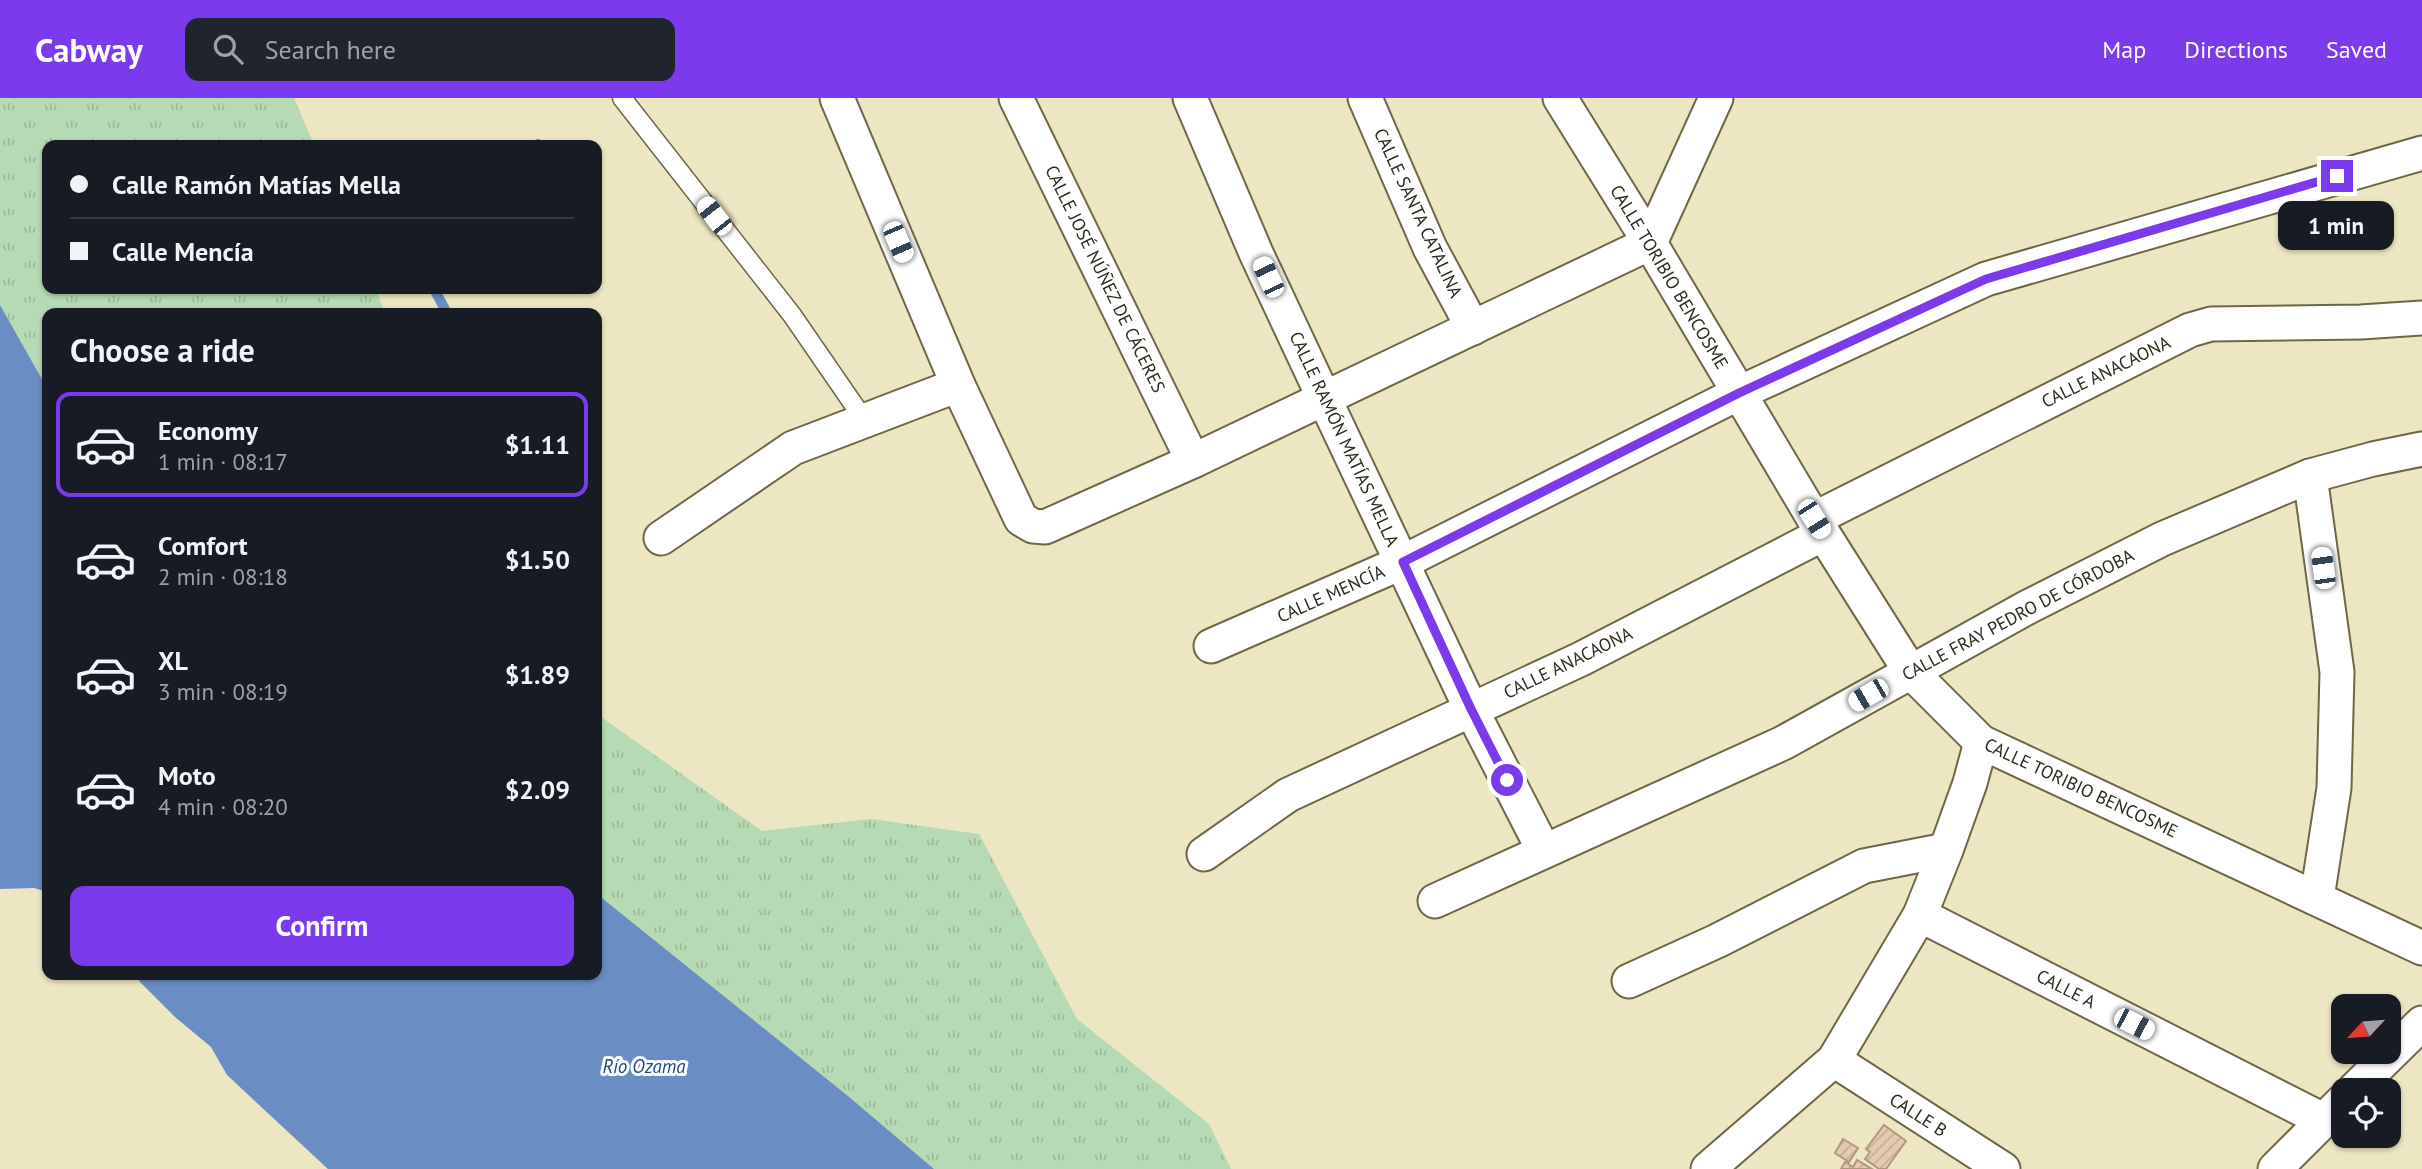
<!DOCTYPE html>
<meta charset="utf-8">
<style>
:root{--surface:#171b24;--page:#20242c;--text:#f1f3f6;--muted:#9ea1a6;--line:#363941;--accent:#7c3aed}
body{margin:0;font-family:"PT Sans",sans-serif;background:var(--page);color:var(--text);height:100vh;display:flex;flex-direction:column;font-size:26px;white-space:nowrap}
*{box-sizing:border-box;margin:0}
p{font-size:23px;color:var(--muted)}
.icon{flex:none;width:38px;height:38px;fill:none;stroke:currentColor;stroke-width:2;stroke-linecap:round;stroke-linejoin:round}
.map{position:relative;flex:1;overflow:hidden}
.sheet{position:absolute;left:42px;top:210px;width:560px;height:672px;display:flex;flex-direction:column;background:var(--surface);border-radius:14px;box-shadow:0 2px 5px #0004}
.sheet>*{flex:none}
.banner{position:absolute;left:42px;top:42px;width:560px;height:154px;border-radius:14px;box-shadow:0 2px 5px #0004;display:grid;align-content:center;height:154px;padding:0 28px;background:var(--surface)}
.needle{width:46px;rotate:244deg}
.controls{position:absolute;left:2331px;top:896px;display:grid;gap:14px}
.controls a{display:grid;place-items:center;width:70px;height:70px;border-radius:14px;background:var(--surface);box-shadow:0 2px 5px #0004;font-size:35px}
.end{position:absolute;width:32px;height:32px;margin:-16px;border:9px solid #7c3aed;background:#fff;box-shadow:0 0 0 4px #fff}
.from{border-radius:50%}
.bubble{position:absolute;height:49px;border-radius:14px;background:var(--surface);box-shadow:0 2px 5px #0004;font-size:23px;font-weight:700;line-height:49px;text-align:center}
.car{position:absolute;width:21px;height:42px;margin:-21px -10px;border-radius:9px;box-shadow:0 0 5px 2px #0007;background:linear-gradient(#fff 24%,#345 0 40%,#fff 0 76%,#345 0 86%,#fff 0)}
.banner b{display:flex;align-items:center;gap:24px;height:66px;font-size:26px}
.banner b+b{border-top:2px solid var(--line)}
.banner i{width:18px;height:18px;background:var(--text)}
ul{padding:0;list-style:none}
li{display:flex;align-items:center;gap:21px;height:105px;margin:0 14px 10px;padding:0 14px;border:4px solid transparent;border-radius:14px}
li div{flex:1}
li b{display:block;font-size:26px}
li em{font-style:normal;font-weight:700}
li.current{border-color:var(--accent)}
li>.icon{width:63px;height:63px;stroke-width:1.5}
h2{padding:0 28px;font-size:32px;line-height:84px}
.cta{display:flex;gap:14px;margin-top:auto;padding:14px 28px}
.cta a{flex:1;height:80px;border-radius:14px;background:var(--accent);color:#fff;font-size:28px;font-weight:700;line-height:80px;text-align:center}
header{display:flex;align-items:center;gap:42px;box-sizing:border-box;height:98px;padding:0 35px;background:var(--accent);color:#fff}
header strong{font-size:33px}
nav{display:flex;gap:38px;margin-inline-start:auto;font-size:24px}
.search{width:490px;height:63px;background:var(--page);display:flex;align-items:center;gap:18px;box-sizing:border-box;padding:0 24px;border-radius:14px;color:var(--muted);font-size:26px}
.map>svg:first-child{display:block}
.grass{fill:url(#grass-tufts)}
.water{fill:#6a8ec4}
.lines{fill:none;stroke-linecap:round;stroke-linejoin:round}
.stream{stroke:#6a8ec4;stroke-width:10}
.building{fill:url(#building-hatch);stroke:#b1987d;stroke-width:2}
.service-casing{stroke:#6e6747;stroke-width:21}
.minor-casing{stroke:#6e6747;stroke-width:37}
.service{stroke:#fff;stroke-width:18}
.minor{stroke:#fff;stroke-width:33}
.route{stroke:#7c3aed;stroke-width:9}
.labels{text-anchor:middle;stroke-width:6;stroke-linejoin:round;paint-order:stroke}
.street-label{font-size:18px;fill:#2d2a1d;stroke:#fff}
.water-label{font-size:19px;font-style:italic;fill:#1c488b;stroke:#fff}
</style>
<header>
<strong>Cabway</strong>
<div class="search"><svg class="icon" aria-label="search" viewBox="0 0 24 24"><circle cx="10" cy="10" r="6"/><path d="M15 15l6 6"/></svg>Search here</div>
<nav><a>Map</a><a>Directions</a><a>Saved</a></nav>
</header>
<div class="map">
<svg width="2422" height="1071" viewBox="0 0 2422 1071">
<defs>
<pattern id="grass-tufts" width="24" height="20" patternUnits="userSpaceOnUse" patternTransform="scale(1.75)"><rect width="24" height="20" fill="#b6dab3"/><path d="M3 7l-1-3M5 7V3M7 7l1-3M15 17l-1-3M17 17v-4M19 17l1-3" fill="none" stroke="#9dbb9a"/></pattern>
<pattern id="building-hatch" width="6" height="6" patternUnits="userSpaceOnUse" patternTransform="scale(1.75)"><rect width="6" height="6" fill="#e4cbae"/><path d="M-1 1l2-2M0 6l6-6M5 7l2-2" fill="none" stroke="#c4ae95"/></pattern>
</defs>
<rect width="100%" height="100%" fill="#ede6c2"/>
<g class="grass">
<polygon points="0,0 294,0 314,47 47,47 47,191 376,191 385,215 47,215 47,290 0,207"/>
<polygon points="597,616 762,733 871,721 979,736 1077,921 1209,1026 1231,1071 934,1071 848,998 597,796"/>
</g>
<g class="water">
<polygon points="0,207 47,290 47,794 34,790 0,791"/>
<polygon points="597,796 848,998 934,1071 328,1071 227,977 211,949 175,919 140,884 136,877 597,877"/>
</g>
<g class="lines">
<g class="stream">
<polyline points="537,47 538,46"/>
<polyline points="434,191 447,215"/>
</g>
</g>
<g class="building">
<polygon points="1884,1027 1906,1043 1886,1071 1879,1071 1865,1061 1870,1054 1866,1051"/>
<polygon points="1843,1041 1858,1050 1849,1064 1835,1055"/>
<polygon points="1857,1062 1872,1071 1841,1071 1845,1064 1853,1069"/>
</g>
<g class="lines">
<defs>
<polyline id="service" points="622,0 792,217 865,323"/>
<g id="minor">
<polyline points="837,0 958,287 1021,421 1033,428 1045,429 1193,363 1650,145 1716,0"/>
<polyline points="1016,0 1193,363"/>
<polyline points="1190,0 1256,155 1324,300 1471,611 1544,753"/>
<polyline points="1365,0 1430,150 1473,230"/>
<polyline points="1560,0 1650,145 1814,421 1910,573 1981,644 2422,850"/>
<polyline points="2310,378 2337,574 2334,690 2317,800"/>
<polyline points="1814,421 2190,232 2211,226 2361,224 2422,220"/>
<polyline points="661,440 793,350 958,287"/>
<polyline points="1211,548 1403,464 1739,295 1986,181 2422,55"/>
<polyline points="1204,756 1288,697 1581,561 1823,436"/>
<polyline points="1435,803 1783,645 2028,509 2162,441 2310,378 2373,361 2422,351"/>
<polyline points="1920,817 2323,1022"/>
<polyline points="1629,883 1717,843 1864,768 1946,752"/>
<polyline points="1834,962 2003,1071"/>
<polyline points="2354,992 2422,925"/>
<polyline points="1708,1071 1834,962 1920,817 1946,752 1970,685 1981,644"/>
<polyline points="2275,1071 2343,1003"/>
</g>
</defs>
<use href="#service" class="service-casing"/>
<use href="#minor" class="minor-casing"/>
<use href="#service" class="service"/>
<use href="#minor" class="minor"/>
</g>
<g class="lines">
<polyline class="route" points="1507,682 1471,611 1403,464 1739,295 1986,181 2337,78"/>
</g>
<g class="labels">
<g class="street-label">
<text transform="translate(1418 115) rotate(65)" y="6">CALLE SANTA CATALINA</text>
<text transform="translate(1669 179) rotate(59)" y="6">CALLE TORIBIO BENCOSME</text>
<text transform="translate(1105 181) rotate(64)" y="6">CALLE JOSÉ NÚÑEZ DE CÁCERES</text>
<text transform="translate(2106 274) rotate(-26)" y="6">CALLE ANACAONA</text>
<text transform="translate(1344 341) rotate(65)" y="6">CALLE RAMÓN MATÍAS MELLA</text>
<text transform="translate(1331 496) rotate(-24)" y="6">CALLE MENCÍA</text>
<text transform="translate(2018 517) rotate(-28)" y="6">CALLE FRAY PEDRO DE CÓRDOBA</text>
<text transform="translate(1568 565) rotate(-26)" y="6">CALLE ANACAONA</text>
<text transform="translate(2081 690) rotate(25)" y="6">CALLE TORIBIO BENCOSME</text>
<text transform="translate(2066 891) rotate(27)" y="6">CALLE A</text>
<text transform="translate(1918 1017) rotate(33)" y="6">CALLE B</text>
</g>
<g class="water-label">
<text x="644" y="975">Río Ozama</text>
</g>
</g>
</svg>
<div class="controls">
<a><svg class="needle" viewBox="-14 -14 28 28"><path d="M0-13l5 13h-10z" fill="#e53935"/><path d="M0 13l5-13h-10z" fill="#9ea1a6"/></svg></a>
<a><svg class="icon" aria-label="locate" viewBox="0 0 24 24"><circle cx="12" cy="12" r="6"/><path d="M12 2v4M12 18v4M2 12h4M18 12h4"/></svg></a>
</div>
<i class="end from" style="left:1507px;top:682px"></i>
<i class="end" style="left:2337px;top:78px"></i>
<div class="bubble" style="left:2278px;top:103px;width:116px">1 min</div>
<i class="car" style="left:714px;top:118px;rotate:322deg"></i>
<i class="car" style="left:898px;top:144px;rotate:157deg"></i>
<i class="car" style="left:1268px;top:179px;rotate:335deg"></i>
<i class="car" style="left:1814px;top:421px;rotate:148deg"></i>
<i class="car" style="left:2323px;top:470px;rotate:352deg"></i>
<i class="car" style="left:1868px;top:597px;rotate:240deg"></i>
<i class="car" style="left:2134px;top:926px;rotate:117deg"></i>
<div class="banner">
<b><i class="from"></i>Calle Ramón Matías Mella</b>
<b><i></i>Calle Mencía</b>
</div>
<section class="sheet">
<h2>Choose a ride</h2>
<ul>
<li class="current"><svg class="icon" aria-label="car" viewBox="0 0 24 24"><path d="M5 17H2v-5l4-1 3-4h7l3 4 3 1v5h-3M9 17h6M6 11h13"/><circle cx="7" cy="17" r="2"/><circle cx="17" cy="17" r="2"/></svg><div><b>Economy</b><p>1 min · 08:17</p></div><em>$1.11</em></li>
<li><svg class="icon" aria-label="car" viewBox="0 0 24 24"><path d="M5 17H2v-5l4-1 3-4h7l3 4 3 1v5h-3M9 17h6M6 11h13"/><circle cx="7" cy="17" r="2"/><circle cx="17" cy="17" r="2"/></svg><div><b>Comfort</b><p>2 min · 08:18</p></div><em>$1.50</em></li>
<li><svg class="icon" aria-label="car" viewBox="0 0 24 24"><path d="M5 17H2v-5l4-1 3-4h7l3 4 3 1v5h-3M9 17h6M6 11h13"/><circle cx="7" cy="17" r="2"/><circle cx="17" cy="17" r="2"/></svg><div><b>XL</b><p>3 min · 08:19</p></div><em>$1.89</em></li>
<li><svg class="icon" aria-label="car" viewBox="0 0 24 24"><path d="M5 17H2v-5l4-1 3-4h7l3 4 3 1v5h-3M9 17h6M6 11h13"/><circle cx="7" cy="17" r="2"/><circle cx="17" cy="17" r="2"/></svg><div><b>Moto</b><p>4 min · 08:20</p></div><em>$2.09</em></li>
</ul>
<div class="cta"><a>Confirm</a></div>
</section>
</div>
